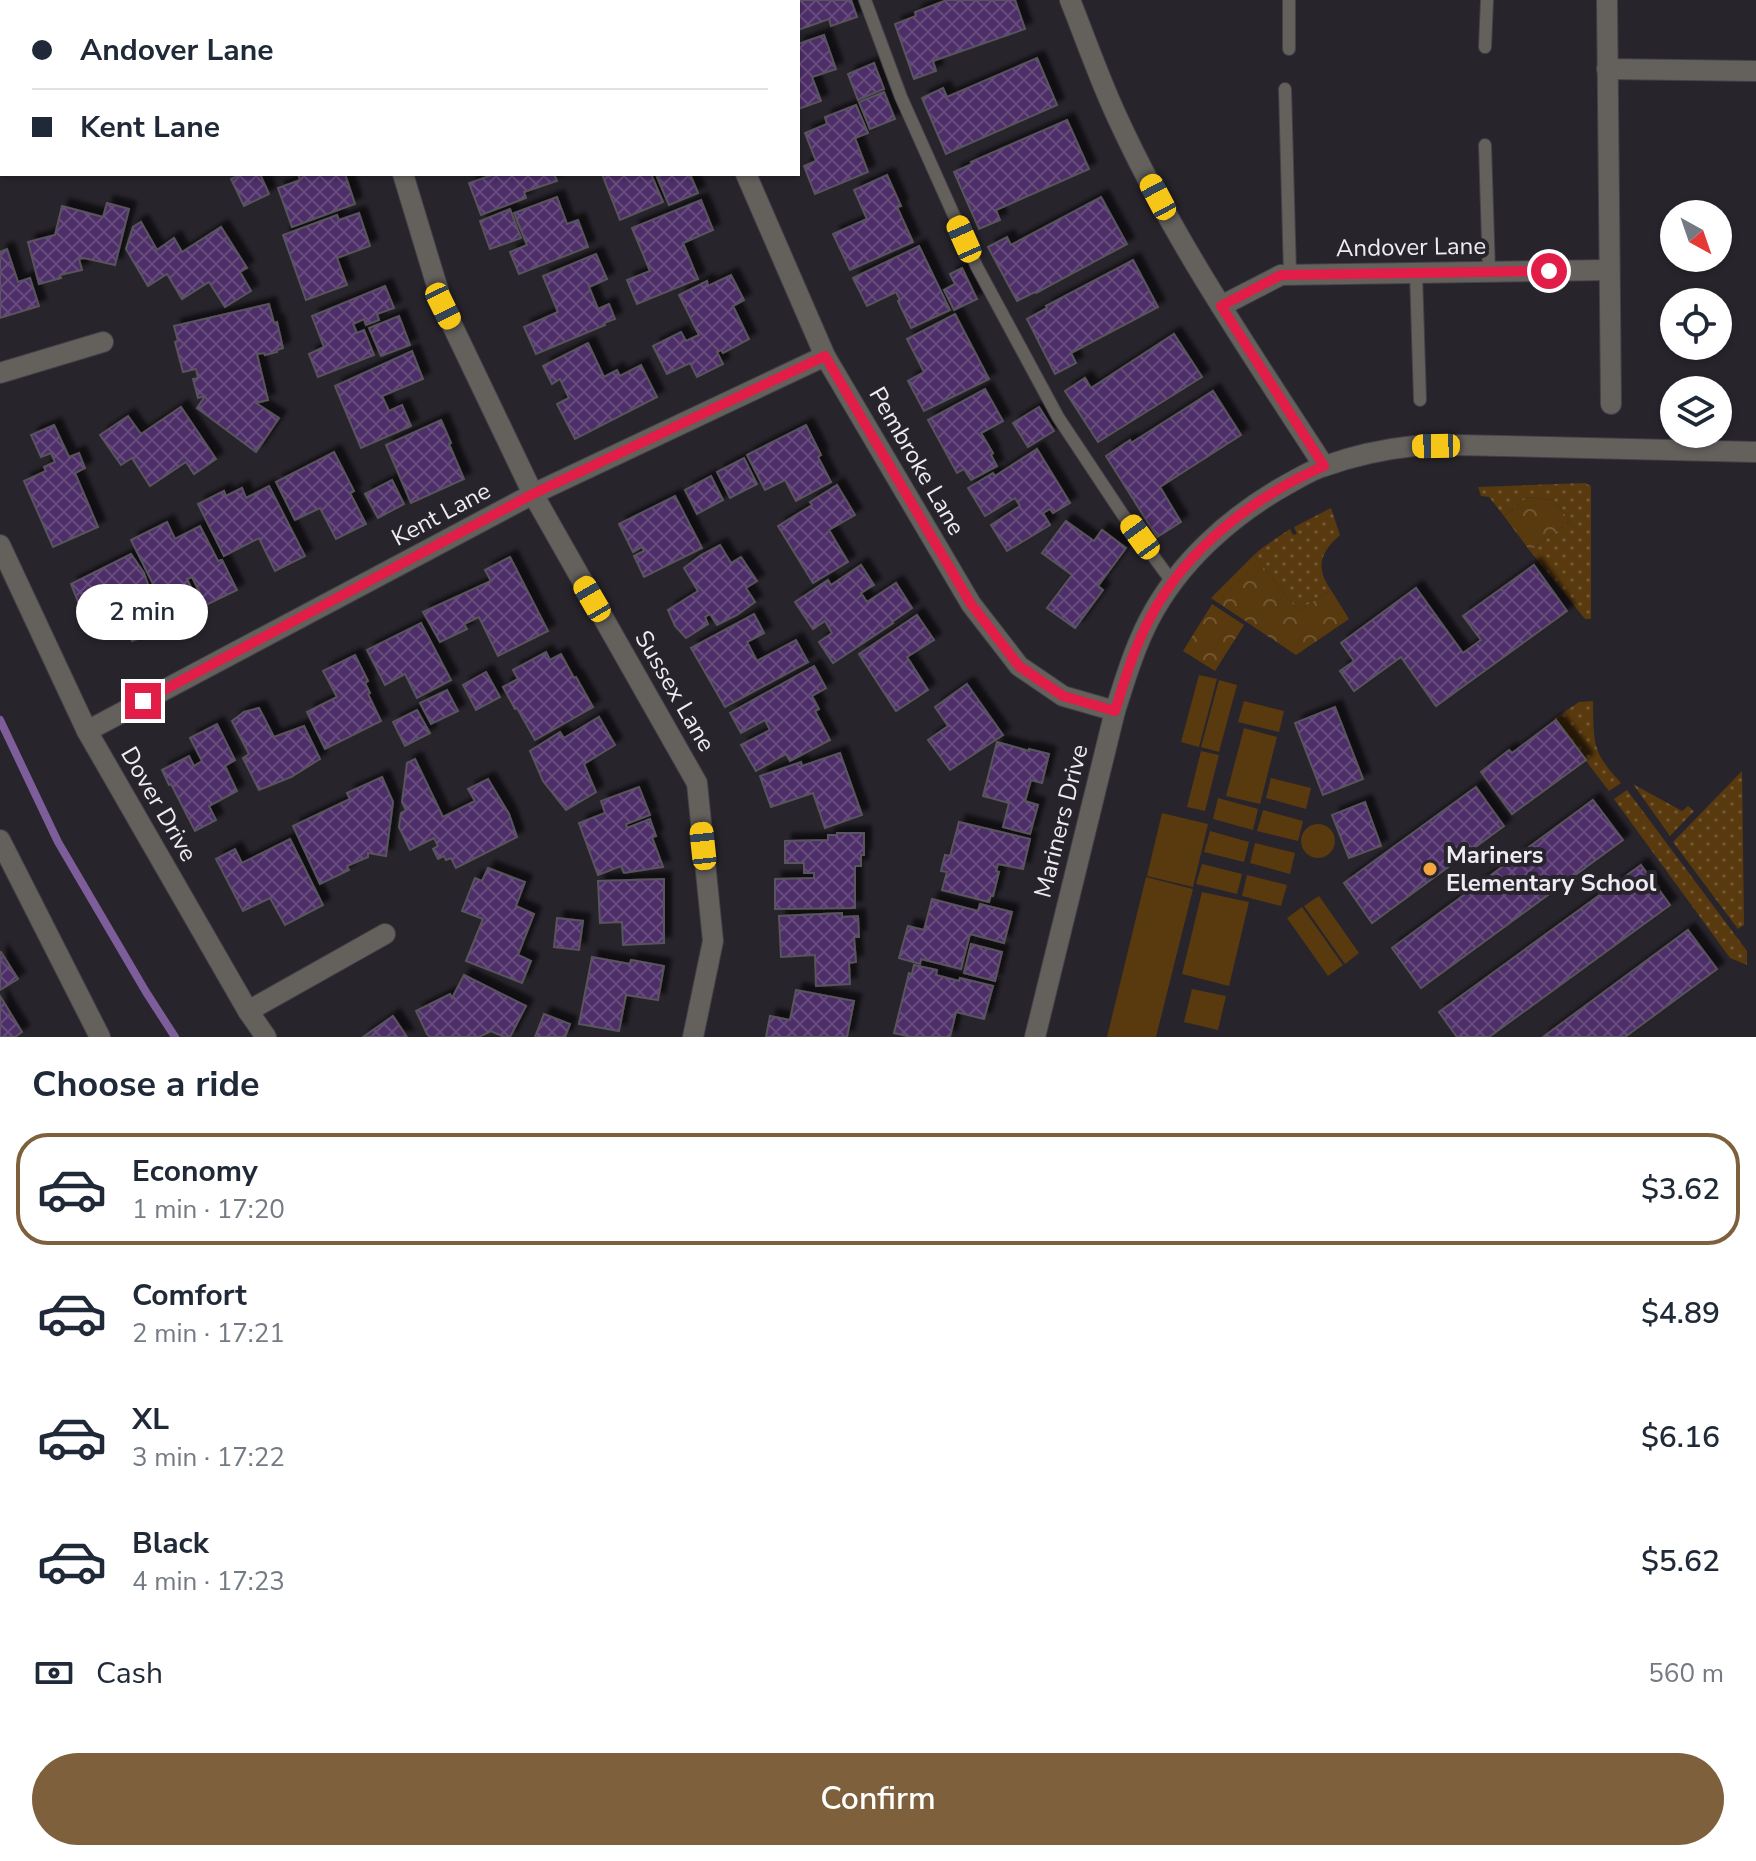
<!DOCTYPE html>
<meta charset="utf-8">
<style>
:root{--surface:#fff;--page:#f6f6f7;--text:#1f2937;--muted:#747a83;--line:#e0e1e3;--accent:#7e613c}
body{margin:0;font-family:"Nunito Sans",sans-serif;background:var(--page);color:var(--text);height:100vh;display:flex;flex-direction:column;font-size:30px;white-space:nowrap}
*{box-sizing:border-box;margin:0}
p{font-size:26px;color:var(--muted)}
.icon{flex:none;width:44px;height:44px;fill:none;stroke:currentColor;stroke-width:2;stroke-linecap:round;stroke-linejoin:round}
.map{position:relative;height:1037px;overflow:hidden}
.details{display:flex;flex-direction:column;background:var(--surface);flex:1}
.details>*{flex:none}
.hud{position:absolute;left:0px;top:0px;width:800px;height:176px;box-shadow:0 2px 6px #0004;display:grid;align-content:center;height:176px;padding:0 32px;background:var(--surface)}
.needle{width:52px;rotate:140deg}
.tools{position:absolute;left:1660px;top:200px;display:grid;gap:16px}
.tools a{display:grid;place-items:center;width:72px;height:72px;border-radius:50%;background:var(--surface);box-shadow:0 2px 6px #0004;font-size:40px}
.end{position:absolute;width:36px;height:36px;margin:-18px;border:10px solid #e11d48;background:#fff;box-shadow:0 0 0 4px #fff}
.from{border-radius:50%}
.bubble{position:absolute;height:56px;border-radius:28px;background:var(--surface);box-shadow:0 2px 6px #0004;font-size:26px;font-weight:600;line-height:56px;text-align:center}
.car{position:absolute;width:24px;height:48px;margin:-24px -12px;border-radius:10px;box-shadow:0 0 6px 2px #0007;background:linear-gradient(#f5c518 24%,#345 0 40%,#f5c518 0 76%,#345 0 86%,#f5c518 0)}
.hud b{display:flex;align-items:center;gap:28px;height:76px;font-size:30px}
.hud b+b{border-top:2px solid var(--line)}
.hud i{width:20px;height:20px;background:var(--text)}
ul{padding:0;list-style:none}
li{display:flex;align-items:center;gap:24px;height:112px;margin:0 16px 12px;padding:0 16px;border:4px solid transparent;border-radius:32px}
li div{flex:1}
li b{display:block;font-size:30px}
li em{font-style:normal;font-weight:600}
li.current{border-color:var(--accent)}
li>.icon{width:72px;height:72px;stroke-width:1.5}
h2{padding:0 32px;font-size:36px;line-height:96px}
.pay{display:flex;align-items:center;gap:20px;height:88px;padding:0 32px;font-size:30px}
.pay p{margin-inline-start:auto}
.primary-button{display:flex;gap:16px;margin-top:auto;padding:16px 32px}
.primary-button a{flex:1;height:92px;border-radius:48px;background:var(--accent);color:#fff;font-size:32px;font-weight:600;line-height:92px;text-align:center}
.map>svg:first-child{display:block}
.grass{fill:url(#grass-dots)}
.park{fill:url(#park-crowns)}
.pitch{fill:#59390e}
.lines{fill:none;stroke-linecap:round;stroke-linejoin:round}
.stream{stroke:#7d5e9b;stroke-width:8}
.building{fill:url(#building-cross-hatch);stroke:#58545d;stroke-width:2;filter:url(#shadow)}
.service-casing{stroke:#444048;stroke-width:14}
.minor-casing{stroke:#444048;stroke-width:22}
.tertiary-casing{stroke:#444048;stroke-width:22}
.service{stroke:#64615d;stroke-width:12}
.minor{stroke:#64615d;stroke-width:20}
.tertiary{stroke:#64615d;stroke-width:20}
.route{stroke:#e11d48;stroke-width:10}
.poi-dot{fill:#f2a541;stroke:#28242c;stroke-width:3}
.labels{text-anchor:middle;stroke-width:8;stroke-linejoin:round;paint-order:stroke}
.street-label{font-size:24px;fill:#eeebf1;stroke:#28242c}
.poi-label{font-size:24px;font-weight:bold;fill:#eeebf1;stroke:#28242c;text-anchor:start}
</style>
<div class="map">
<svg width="1756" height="1037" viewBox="0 0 1756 1037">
<defs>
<pattern id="grass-dots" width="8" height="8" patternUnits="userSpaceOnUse" patternTransform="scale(2)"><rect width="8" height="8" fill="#59390e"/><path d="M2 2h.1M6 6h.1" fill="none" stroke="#715632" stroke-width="1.8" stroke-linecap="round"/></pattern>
<pattern id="park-crowns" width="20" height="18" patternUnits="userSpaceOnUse" patternTransform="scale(2)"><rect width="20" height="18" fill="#59390e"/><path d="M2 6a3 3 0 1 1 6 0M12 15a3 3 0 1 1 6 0" fill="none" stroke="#715632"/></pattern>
<pattern id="building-cross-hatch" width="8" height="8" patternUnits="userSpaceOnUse" patternTransform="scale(2)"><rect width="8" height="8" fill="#4d2e67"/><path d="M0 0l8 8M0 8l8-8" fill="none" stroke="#674c7d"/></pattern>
<filter id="shadow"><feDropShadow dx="7" dy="-7" stdDeviation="2" flood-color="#0009"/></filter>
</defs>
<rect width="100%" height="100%" fill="#28242c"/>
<g class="grass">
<polygon points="1585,483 1591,486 1591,619 1585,619 1530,551 1570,521 1553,500 1528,497 1504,516 1489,497 1481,496 1478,487"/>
<path d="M 1331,508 L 1340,535 C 1320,553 1315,567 1331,590 L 1298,611 L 1254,555 L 1262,548 L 1290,529 L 1293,535 L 1297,534 L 1294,527 Z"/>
<path d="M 1593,701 C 1594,742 1591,751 1621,783 L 1609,791 L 1554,719 L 1579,702 Z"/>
<polygon points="1742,771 1744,925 1738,929 1673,842"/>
<polygon points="1633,784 1682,811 1688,806 1694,811 1670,836"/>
<polygon points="1627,790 1747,951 1747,965 1730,958 1614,799"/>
</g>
<g class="park">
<polygon points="1528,497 1553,500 1570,521 1530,551 1504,516"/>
<polygon points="1254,555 1298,611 1331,590 1349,619 1296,655 1211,598"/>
<polygon points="1212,604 1244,625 1215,671 1183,651"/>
</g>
<g class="pitch">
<polygon points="1199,675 1217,679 1199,747 1181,742"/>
<polygon points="1219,680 1237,685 1219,752 1201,747"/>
<polygon points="1244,701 1284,711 1279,732 1238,722"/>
<polygon points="1244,728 1277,737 1260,804 1226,796"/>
<polygon points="1201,751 1219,755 1205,811 1187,807"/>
<polygon points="1271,778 1311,788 1306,809 1266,798"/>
<polygon points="1218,798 1258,809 1253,830 1213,819"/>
<polygon points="1263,810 1303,821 1298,841 1257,831"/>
<polygon points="1162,813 1208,824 1193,887 1147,876"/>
<circle cx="1318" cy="841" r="17"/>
<polygon points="1210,831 1249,842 1244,862 1204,852"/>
<polygon points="1255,843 1295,853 1290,874 1250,863"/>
<polygon points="1202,864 1242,874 1237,894 1196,884"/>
<polygon points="1247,875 1287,885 1281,906 1242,896"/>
<polygon points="1146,877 1193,889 1156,1037 1107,1037"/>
<polygon points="1202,892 1249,902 1229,986 1182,974"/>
<polygon points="1319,896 1359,953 1345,964 1304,906"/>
<polygon points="1302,907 1343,965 1328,976 1287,918"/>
<polygon points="1192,989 1226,996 1218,1030 1184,1022"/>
</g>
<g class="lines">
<polyline class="stream" points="0,720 58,842 146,992 175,1037"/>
</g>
<g class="building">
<polygon points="742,0 851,0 857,17 831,26 829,19 798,30 798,2 743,2"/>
<polygon points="947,0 1015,0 1025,29 933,61 936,71 914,79 895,24 916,16 915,12"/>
<polygon points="824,35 836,69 812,77 821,101 798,109 798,44"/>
<polygon points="1037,58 1057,105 946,154 922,98 943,88 947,97"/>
<polygon points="874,63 884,89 858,100 848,74"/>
<polygon points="884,92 895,119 870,129 859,102"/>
<polygon points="856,105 868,133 855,138 868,172 815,194 804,166 816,161 805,133 827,124 825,117"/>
<polygon points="1067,120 1089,169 996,210 1000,220 979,229 954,172 972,164 971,162"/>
<polygon points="242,174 260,174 269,194 244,206 231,179"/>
<polygon points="298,174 345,174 355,204 292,227 278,188 300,180"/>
<polygon points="495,174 554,174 557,181 524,192 526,198 481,215 469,183"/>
<polygon points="602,174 651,174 663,202 620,220"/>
<polygon points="665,174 690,174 698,193 669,205 657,177"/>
<polygon points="887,175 901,206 897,207 913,242 850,270 833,234 867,219 854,190"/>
<polygon points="557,197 567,224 578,220 588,247 519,274 510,252 527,245 514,213"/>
<polygon points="1101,197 1127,244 1036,293 1035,292 1017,301 988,247 1007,237 1011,245"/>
<polygon points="701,200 713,230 683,243 698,279 637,304 627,280 650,271 632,228"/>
<polygon points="107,203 129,209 115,265 84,258 79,259 82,270 60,275 61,278 39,284 28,242 55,235 62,206 103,217"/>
<polygon points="510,209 521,238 490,249 480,221"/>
<polygon points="359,213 370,246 337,258 347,285 306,300 283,235 337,215 339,220"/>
<polygon points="141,222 157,250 174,238 182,252 221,227 247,268 240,272 251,291 225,307 209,282 182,299 167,274 148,286 126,249 133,227"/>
<polygon points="919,246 950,310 911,328 898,301 900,300 896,292 867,306 853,278"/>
<polygon points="7,249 18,282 30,278 39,306 0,318 0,252"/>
<polygon points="596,254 607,279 589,287 598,309 609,304 615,319 604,323 605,325 536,354 524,327 558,312 543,276"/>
<polygon points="1133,260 1158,307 1071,353 1076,363 1055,374 1027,319 1047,308 1046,306"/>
<polygon points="962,268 977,299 954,310 944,290 955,284 950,274"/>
<polygon points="731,275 744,300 733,306 749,339 723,353 721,350 717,352 723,364 697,377 690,363 667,374 653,346 681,332 686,341 699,335 679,295 707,281 708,286"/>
<polygon points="385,286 394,308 377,314 379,320 366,325 364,319 353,324 357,333 364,330 374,355 318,377 309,354 324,347 312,316"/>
<polygon points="269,304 274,323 277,322 283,348 277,350 277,352 265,355 264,353 257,354 268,400 256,403 279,418 256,452 197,408 205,396 198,398 193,379 198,378 196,369 183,372 175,342 178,341 174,326"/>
<polygon points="955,314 989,379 924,411 908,381 924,372 907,339"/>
<polygon points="399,316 410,345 381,356 369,328"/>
<polygon points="1174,334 1202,377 1098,442 1065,391 1085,378 1091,388"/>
<polygon points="588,343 604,377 617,370 620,376 641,365 657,397 575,439 557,404 569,398 560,379 552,384 543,366"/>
<polygon points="412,351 423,379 382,396 389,411 402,405 411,426 361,448 335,386"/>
<polygon points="985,389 1003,421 981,433 993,453 991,455 997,466 971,480 964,469 957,473 928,420"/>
<polygon points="1213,391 1241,435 1160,487 1181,522 1157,537 1106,456 1130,440 1131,443"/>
<polygon points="181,407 216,459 194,474 186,462 150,486 132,458 121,465 100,435 128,416 141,434"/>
<polygon points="1039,407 1054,431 1028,447 1013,423"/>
<polygon points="441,420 451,443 449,444 464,479 411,503 386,445"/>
<polygon points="54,425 69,457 79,453 85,468 75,473 98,527 53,547 24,481 46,471 44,467 55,462 51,453 41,457 31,435"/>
<polygon points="806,425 821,455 818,457 831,482 796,501 785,480 765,490 747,455"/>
<polygon points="1037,449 1070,503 1053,513 1050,509 1043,513 1050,525 1007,551 991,525 1020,506 1015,498 985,516 968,488 993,473 995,476"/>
<polygon points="334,452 354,491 350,493 366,524 336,539 320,508 295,520 276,482"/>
<polygon points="744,458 757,484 730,498 717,472"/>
<polygon points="711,476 723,500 697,514 685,490"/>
<polygon points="392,480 404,504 378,518 365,494"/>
<polygon points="837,485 855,515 829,530 848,562 813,583 778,526 812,505 810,502"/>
<polygon points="269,486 305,556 275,571 259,538 224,556 198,504 224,491 226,496 242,488 246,498"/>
<polygon points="675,496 702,548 644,577 634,556 644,551 642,547 633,552 619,524"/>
<polygon points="1066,521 1094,541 1102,530 1126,548 1098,586 1103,590 1075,628 1047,608 1072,575 1042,553"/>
<polygon points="167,522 175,539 200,526 218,561 222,560 237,590 206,605 192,577 187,579 201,608 172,622 131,540"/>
<polygon points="720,545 731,563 741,557 757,581 746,588 755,602 737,615 717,625 710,614 705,617 708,624 686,638 675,626 668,610 698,591 684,568 701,555"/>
<polygon points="131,554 144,573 151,593 128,604 131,610 149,601 162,626 148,635 132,641 117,611 91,623 79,604 71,584"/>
<polygon points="510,557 548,631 498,656 479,617 464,624 467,629 440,642 423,612 491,581 485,570"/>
<polygon points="861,565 874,585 861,593 867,602 896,583 912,608 892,622 893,623 833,663 819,642 832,633 825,621 813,629 795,602 828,580 831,585"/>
<polygon points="1534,565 1567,611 1436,706 1401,657 1354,691 1340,671 1354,661 1341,643 1416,588 1463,653 1481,640 1463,616"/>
<polygon points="754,614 764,633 747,642 757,661 796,640 808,662 725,707 691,648"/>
<polygon points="917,615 934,640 907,657 928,690 896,711 859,654"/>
<polygon points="421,623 451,680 417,698 405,674 385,685 367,650"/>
<polygon points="546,652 550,660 561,654 574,678 576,677 593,707 535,740 517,708 515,709 503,687 518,679 513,670"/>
<polygon points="355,655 368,681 365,683 370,693 368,694 381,721 325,749 307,712 337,697 323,671"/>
<polygon points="814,666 826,688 812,696 819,709 815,711 830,740 790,761 786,754 756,771 741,745 770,730 765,720 741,733 730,713"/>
<polygon points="486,672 500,697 476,710 463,685"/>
<polygon points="967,684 1003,735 950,770 928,740 948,726 935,707"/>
<polygon points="447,690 458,711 431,724 420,703"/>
<polygon points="1335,707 1363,779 1323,795 1295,723"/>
<polygon points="259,708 274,737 304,726 320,759 291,777 259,790 243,758 249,754 232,721 244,712"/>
<polygon points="417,710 430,733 405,746 393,722"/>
<polygon points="599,717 615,745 584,764 596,792 566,810 543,781 530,751 560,732 564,738"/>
<polygon points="1556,720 1586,760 1512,814 1481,772 1509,750 1512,753"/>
<polygon points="217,724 235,760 225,766 237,791 209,806 216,820 195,831 171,784 169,785 162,770 189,756 194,766 202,761 190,738"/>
<polygon points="997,742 1029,751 1029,749 1049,754 1042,783 1031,780 1025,801 1038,805 1030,834 1003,827 1009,803 983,796"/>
<polygon points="840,753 862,815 825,828 813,793 771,807 760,776 801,762 802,766"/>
<polygon points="415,759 443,817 475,801 468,789 488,779 509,814 517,837 456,868 451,858 446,860 444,856 438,859 433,849 438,846 434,838 410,850 399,827 401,813 406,810 402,802 407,763"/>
<polygon points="382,777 393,802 386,856 368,853 368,857 347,866 349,870 320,884 293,826 350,799 347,793"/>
<polygon points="639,787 650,815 626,824 627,828 650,819 656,836 652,837 663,867 624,873 621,866 598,875 579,823 605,813 601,801"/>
<polygon points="1476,787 1504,826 1372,923 1344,883"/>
<polygon points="1593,800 1623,840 1421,988 1392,948"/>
<polygon points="1365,802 1381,846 1349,858 1332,815"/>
<polygon points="959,822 1030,839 1023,869 998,864 996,871 999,872 993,896 991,895 989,902 942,890 947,872 941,871 945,855 950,856"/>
<polygon points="837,833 864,833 864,855 861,855 861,866 855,866 855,908 775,909 775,879 814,878 814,873 804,873 804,863 785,863 785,841 828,840 828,835 837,835"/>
<polygon points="290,839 323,905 285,925 270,898 243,911 216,859 235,849 242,863"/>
<polygon points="1641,865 1670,905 1489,1037 1457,1037 1439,1012"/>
<polygon points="488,868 525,882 516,906 534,914 518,955 531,961 522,983 466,961 483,919 462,911 475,878 482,881"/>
<polygon points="664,879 664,943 623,945 622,922 600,923 598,881"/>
<polygon points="932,899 978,911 980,904 1012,912 1004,943 970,934 961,969 921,959 920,964 899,958 908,926 924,930"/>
<polygon points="842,913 842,917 858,916 859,937 854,937 856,962 849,963 850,984 816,986 815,955 781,957 779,916"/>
<polygon points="557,918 583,921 579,950 554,947"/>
<polygon points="1688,930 1717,969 1625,1037 1543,1037"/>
<polygon points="971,944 1002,952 995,981 964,973"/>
<polygon points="1,952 18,979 0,990 0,953"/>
<polygon points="592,957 630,964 631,960 664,966 658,1000 626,995 619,1031 579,1024"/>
<polygon points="914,965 937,970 936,975 959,981 960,978 993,986 984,1019 956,1012 950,1037 911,1037 894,1033 909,973 912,974"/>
<polygon points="464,975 526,1006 510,1037 504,1037 491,1031 479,1037 430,1037 427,1034 416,1011 450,994 452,998"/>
<polygon points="796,990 854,1001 847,1037 766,1037 770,1016 790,1020"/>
<polygon points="0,996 22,1032 15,1037 0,1037"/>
<polygon points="544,1014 570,1024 565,1037 535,1037"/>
<polygon points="393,1016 407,1037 363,1037"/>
</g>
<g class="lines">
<defs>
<g id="service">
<polyline points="865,0 901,97 977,267 1058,417 1123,515 1173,583"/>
<polyline points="1485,47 1487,0"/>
<polyline points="1289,49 1289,0"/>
<polyline points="1285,89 1290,274"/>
<polyline points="1485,145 1489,272"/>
<polyline points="1416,273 1420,400"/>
</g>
<g id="minor">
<polyline points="683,0 684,2"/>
<path d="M 1070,0 C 1086,40 1100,81 1118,119 C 1174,241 1251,353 1324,466"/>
<polyline points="1607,0 1611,404"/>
<polyline points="0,33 2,33"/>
<polyline points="1607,69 1756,71"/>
<polyline points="403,174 443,306 533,494 697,783 713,941 693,1037"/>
<polyline points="746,174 825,356 971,604 1019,666 1063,696 1115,711"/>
<polyline points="1221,306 1281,275 1609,270"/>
<polyline points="0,373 103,342"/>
<polyline points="87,731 533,494 825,356"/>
<polyline points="0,840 100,1037"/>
<polyline points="248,1011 385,934"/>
</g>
<g id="tertiary">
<polyline points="0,545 87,731 248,1011 266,1037"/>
<path d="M 1035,1037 L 1115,711 C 1125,680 1134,649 1149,620 C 1179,562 1231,516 1286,485 C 1299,478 1311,470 1325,466 C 1353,456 1385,449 1414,446 C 1428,445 1443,445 1457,445 L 1756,452"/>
</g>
</defs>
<use href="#service" class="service-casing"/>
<use href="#minor" class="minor-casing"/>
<use href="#tertiary" class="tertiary-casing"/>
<use href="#service" class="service"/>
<use href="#minor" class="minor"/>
<use href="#tertiary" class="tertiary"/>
</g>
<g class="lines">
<path class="route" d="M 143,701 L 533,494 L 825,356 L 971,604 L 1019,666 L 1063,696 L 1115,711 C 1125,679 1134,648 1150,618 C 1186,549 1253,497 1324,466 L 1221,306 L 1281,275 L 1549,271"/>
</g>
<circle class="poi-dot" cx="1430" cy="869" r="8"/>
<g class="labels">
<g class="street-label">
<text transform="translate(1411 247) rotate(-1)" y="8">Andover Lane</text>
<text transform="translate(917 461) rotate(60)" y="8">Pembroke Lane</text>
<text transform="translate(441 514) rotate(-28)" y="8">Kent Lane</text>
<text transform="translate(675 691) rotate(60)" y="8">Sussex Lane</text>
<text transform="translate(159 804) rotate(60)" y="8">Dover Drive</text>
<text transform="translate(1061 821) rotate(-76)" y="8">Mariners Drive</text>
</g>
<g class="poi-label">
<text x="1446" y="863">Mariners<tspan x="1446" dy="28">Elementary School</tspan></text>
</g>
</g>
</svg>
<div class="tools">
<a><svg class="needle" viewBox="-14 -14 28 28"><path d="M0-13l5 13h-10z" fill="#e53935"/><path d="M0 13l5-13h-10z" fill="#747a83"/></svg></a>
<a><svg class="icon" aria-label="locate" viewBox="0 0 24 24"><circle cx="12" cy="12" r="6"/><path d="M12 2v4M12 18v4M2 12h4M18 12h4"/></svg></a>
<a><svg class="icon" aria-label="layers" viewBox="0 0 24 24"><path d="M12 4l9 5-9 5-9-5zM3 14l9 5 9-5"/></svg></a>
</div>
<i class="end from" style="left:1549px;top:271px"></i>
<i class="end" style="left:143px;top:701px"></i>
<div class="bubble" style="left:76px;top:584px;width:132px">2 min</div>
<i class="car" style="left:1158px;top:197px;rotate:332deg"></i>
<i class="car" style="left:964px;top:239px;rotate:336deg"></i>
<i class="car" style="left:443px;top:306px;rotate:154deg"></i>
<i class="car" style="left:1436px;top:446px;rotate:269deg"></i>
<i class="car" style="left:1140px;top:537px;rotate:324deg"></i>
<i class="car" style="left:592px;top:599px;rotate:330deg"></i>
<i class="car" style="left:703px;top:846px;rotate:354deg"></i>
<div class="hud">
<b><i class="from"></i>Andover Lane</b>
<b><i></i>Kent Lane</b>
</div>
</div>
<section class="details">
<h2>Choose a ride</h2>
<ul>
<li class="current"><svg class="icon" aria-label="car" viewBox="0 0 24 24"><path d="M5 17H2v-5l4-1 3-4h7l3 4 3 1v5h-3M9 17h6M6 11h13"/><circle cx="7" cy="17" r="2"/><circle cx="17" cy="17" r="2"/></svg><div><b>Economy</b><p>1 min · 17:20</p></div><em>$3.62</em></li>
<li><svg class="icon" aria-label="car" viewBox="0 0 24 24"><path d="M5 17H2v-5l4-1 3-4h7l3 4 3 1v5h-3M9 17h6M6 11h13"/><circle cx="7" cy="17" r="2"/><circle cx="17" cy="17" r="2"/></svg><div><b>Comfort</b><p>2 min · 17:21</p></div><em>$4.89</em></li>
<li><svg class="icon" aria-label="car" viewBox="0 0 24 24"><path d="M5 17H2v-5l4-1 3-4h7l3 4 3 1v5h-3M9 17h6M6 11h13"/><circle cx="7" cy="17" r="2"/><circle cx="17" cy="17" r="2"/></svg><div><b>XL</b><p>3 min · 17:22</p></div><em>$6.16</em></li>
<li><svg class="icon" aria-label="car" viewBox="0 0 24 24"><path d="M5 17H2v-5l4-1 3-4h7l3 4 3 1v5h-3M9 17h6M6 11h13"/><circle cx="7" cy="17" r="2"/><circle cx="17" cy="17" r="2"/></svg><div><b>Black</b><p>4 min · 17:23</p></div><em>$5.62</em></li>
</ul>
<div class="pay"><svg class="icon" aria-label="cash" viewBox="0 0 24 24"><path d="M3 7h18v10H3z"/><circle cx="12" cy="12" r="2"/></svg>Cash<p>560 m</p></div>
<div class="primary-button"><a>Confirm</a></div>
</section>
